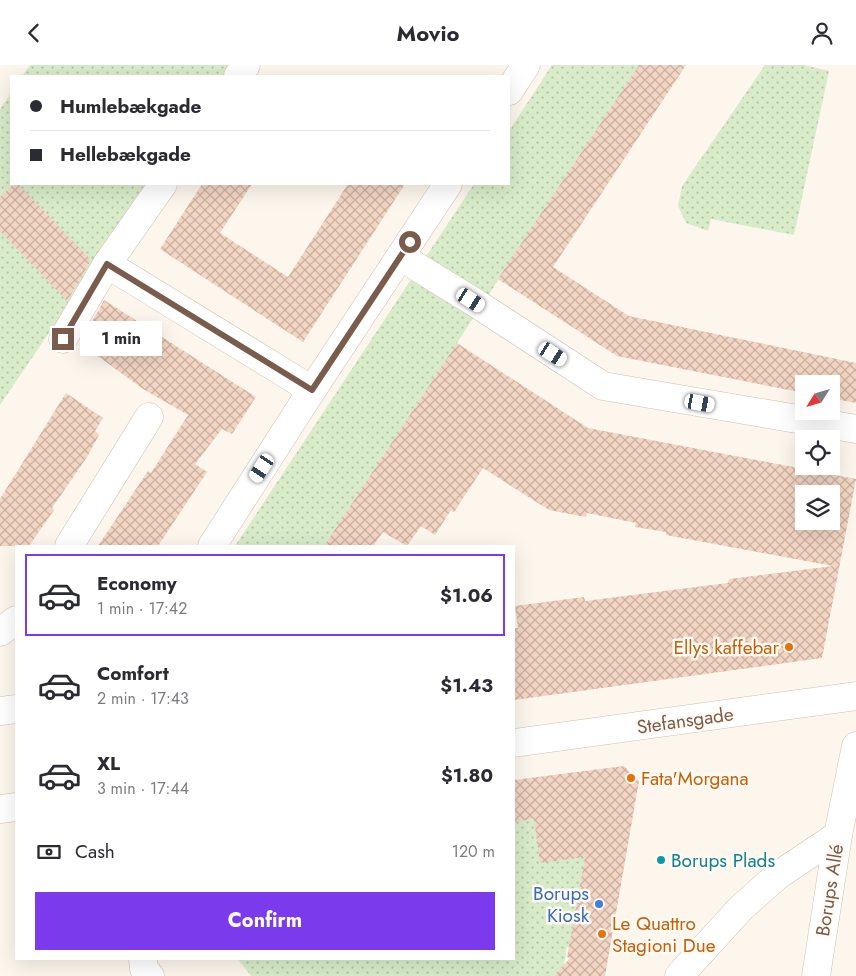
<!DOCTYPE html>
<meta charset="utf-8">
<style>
:root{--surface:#fff;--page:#f2f2f3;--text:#2b2b33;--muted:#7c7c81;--line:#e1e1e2;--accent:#7c3aed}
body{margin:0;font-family:Jost,sans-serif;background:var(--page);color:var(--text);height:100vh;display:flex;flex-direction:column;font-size:19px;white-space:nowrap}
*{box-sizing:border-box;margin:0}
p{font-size:16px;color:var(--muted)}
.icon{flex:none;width:28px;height:28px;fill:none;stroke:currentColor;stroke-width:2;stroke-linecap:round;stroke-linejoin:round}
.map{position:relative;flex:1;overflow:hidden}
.side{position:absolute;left:15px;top:480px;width:500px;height:415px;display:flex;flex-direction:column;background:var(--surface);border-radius:0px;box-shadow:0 5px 20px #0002}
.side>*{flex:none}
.guide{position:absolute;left:10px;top:10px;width:500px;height:110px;border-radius:0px;box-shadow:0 5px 20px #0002;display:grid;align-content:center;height:110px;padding:0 20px;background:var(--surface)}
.needle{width:32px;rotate:233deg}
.fabs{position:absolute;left:795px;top:310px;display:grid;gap:10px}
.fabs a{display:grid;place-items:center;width:45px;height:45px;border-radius:0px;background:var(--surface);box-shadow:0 5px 20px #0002;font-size:25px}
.end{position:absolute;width:22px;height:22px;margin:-11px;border:6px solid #7a5c4d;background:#fff;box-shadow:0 0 0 2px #fff}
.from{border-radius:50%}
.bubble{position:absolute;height:35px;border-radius:0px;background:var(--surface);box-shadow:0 5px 20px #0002;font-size:16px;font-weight:700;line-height:35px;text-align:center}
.car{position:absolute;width:15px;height:30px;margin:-15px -8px;border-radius:6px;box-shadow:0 0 4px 1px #0007;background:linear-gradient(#fff 24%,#345 0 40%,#fff 0 76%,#345 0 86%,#fff 0)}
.guide b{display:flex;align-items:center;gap:18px;height:48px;font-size:19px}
.guide b+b{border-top:1px solid var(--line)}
.guide i{width:12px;height:12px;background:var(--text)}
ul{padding:9px 0 0;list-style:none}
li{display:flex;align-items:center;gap:15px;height:82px;margin:0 10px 8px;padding:0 10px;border:2px solid transparent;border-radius:0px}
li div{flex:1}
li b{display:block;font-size:19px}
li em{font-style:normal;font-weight:700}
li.active{border-color:var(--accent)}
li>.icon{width:45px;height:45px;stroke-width:1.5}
.pay{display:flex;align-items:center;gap:12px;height:55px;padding:0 20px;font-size:19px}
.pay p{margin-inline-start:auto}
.cta{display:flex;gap:10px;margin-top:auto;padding:10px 20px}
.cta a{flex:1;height:58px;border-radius:0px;background:var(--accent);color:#fff;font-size:20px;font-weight:700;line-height:58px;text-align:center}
header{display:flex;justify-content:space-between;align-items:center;height:65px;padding:0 20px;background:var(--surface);font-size:22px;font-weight:700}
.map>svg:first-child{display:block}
.grass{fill:url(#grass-dots)}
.building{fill:url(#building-cross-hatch);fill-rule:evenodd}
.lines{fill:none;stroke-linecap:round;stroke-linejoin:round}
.minor-casing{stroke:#d1beb0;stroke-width:29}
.minor{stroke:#fff;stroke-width:28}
.route{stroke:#7a5c4d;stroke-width:6}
.food-dot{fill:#e8710a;stroke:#fffaf3;stroke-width:2}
.culture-dot{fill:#0f9aa8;stroke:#fffaf3;stroke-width:2}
.shop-dot{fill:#3f7fe0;stroke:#fffaf3;stroke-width:2}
.labels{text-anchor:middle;stroke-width:5;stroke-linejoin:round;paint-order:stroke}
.food-label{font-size:19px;fill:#c56008;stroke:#fffaf3;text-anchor:start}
.street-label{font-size:19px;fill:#7a5c4d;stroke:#fffaf3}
.culture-label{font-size:19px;fill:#0d838f;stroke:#fffaf3;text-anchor:start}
.shop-label{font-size:19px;fill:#366cbe;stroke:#fffaf3;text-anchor:end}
</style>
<header><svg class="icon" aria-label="back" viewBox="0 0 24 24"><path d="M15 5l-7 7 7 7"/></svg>Movio<svg class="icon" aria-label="person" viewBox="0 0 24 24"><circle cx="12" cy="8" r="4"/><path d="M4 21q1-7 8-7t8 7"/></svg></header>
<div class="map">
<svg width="856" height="911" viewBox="0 0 856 911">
<defs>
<pattern id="grass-dots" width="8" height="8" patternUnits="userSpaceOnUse" patternTransform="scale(1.25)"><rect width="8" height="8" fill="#d8ecc9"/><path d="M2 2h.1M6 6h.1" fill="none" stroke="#b4c2a5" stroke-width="1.8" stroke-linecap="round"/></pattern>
<pattern id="building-cross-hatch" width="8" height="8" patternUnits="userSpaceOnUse" patternTransform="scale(1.25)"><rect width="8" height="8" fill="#f3d5c3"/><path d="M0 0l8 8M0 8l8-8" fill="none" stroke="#cab0a1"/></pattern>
</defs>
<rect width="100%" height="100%" fill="#fdf6ec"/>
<g class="grass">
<polygon points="30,0 230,0 223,11 22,11"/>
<polygon points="552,0 639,0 324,481 235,481 474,119 509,119 509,66"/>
<polygon points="765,0 804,0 829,6 794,170 711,154 708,166 686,158 678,141 682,121"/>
<polygon points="11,28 11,119 150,119 0,340 0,44"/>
<polygon points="586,746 592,753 569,882 567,882 564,900 554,911 251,911 238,894 514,894 514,757"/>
</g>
<g class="building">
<polygon points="639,0 686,0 553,202 629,251 856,298 856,338 831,333 831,319 804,319 804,328 617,291 498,214"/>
<polygon points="14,119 18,119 91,195 67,236 0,166 0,132"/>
<polygon points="202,119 252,119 220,168 288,212 348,119 405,119 303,277 160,184"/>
<polygon points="104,235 256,332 232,369 222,364 195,399 207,407 158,481 98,481 148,406 151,408 188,350 143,324 80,278"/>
<path d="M 457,278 L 588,363 L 856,414 L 822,593 L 514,635 L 514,563 L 518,563 L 515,541 L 584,532 L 585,536 L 728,518 L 729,514 L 833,501 L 666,470 L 666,467 L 635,462 L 636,458 L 587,448 L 586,452 L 549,445 L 483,403 L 454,447 L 451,445 L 435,470 L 421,461 L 407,481 L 383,467 L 373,481 L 324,481 ZM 804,429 L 831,429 L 831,456 L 804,456 Z"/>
<polygon points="66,328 103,353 95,366 99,370 87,392 52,443 54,445 29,481 0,481 0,434"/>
<polygon points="624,701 639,716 605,911 554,911 570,893 567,892 585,792 540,798 534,754 514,757 514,715"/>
</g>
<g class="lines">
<defs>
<g id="minor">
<polyline points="238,11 246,0"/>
<polyline points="509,26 526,0"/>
<polyline points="401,192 471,235 603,321 856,364"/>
<polyline points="107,199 312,325"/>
<polyline points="63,274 107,199 163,119"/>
<polyline points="69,481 149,352"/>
<polyline points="212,481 312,325 448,119"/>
<polyline points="0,567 16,555"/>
<polyline points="0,646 16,644"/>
<polyline points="514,678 856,631"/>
<polyline points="0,744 16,742"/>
<polyline points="143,894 144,904 150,911"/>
<polyline points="679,911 740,844 777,811 838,770"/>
<polyline points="816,911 838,770 856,681"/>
</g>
</defs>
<use href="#minor" class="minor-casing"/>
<use href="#minor" class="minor"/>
</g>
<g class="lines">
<polyline class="route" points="63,274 107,199 312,325 410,177"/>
</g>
<g class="food-dot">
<circle cx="789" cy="582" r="5"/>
<circle cx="631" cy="713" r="5"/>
<circle cx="602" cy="869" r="5"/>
</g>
<circle class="culture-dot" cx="661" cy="795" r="5"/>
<circle class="shop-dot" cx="599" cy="839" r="5"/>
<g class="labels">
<g class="food-label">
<text x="779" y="589" text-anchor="end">Ellys kaffebar</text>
<text x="641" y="720">Fata'Morgana</text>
<text x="612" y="865">Le Quattro<tspan x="612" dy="22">Stagioni Due</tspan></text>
</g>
<g class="street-label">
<text transform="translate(685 655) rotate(-8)" y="7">Stefansgade</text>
<text transform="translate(829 825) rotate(-81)" y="7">Borups Allé</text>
</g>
<g class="culture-label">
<text x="671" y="802">Borups Plads</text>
</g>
<g class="shop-label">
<text x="589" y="835">Borups<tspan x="589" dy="22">Kiosk</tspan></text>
</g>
</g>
</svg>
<div class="fabs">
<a><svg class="needle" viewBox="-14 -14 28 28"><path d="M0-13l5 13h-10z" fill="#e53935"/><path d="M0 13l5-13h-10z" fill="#7c7c81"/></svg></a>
<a><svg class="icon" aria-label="locate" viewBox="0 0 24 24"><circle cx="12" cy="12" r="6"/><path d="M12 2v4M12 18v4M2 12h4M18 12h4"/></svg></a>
<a><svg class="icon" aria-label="layers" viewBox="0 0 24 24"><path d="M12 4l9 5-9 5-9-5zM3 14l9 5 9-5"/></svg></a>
</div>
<i class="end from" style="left:410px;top:177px"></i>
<i class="end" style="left:63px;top:274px"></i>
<div class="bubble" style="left:80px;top:256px;width:82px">1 min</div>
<i class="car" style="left:471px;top:235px;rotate:123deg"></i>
<i class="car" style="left:553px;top:289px;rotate:123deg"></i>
<i class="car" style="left:700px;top:338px;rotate:100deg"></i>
<i class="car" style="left:262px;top:403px;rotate:213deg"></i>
<div class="guide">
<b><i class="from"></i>Humlebækgade</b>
<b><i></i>Hellebækgade</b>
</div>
<section class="side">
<ul>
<li class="active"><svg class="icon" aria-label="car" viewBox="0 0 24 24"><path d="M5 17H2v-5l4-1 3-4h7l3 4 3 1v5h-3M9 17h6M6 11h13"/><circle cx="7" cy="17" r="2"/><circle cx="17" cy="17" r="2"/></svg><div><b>Economy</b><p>1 min · 17:42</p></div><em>$1.06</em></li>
<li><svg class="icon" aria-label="car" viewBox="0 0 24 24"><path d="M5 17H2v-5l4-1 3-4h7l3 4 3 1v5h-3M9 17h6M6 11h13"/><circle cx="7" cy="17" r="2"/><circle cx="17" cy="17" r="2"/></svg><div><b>Comfort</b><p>2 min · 17:43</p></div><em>$1.43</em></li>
<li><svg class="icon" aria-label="car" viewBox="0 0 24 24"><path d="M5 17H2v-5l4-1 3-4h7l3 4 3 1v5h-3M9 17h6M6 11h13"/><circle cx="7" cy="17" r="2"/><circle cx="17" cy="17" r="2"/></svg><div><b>XL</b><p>3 min · 17:44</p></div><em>$1.80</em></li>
</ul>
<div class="pay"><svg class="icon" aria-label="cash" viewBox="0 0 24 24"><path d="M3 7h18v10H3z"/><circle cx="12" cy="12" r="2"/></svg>Cash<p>120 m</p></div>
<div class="cta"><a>Confirm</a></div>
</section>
</div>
